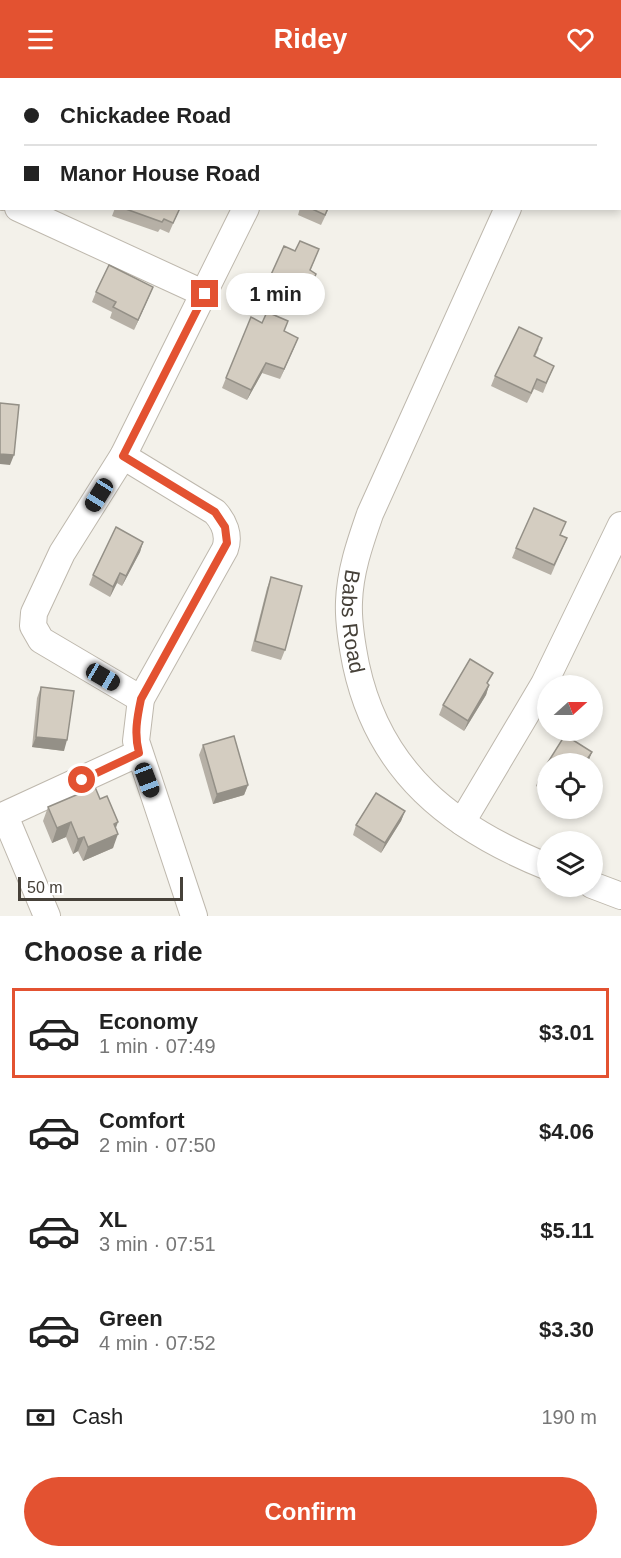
<!DOCTYPE html>
<meta charset="utf-8">
<style>
:root{--surface:#fff;--page:#f2f2f2;--text:#222;--muted:#767676;--line:#e0e0e0;--accent:#e35231}
body{margin:0;font-family:Helvetica,sans-serif;background:var(--page);color:var(--text);height:100vh;display:flex;flex-direction:column;font-size:22px;white-space:nowrap}
*{box-sizing:border-box;margin:0}
p{font-size:20px;color:var(--muted)}
.icon{flex:none;width:33px;height:33px;fill:none;stroke:currentColor;stroke-width:2;stroke-linecap:round;stroke-linejoin:round}
.map{position:relative;height:838px;overflow:hidden}
.drawer{display:flex;flex-direction:column;background:var(--surface);flex:1}
.drawer>*{flex:none}
.top-card{position:absolute;left:0px;top:0px;width:621px;height:132px;box-shadow:0 3px 9px #0003;display:grid;align-content:center;height:132px;padding:0 24px;background:var(--surface)}
.needle{width:39px;rotate:69deg}
.tools{position:absolute;left:537px;top:597px;display:grid;gap:12px}
.tools a{display:grid;place-items:center;width:66px;height:66px;border-radius:50%;background:var(--surface);box-shadow:0 3px 9px #0003;font-size:30px}
.scale{position:absolute;left:18px;bottom:15px;width:165px;box-sizing:border-box;padding-left:6px;border:3px solid #464139;border-top:0;font-size:16px;line-height:21px;white-space:nowrap;color:#464139;-webkit-text-stroke:4px #fff;paint-order:stroke}
.end{position:absolute;width:27px;height:27px;margin:-14px;border:8px solid #e35231;background:#fff;box-shadow:0 0 0 3px #fff}
.from{border-radius:50%}
.bubble{position:absolute;height:42px;border-radius:21px;background:var(--surface);box-shadow:0 3px 9px #0003;font-size:20px;font-weight:700;line-height:42px;text-align:center}
.car{position:absolute;width:18px;height:36px;margin:-18px -9px;border-radius:8px;box-shadow:0 0 4px 2px #0007;background:linear-gradient(#222 24%,#8ab4d8 0 40%,#222 0 76%,#8ab4d8 0 86%,#222 0)}
.top-card b{display:flex;align-items:center;gap:21px;height:57px;font-size:22px}
.top-card b+b{border-top:2px solid var(--line)}
.top-card i{width:15px;height:15px;background:var(--text)}
ul{padding:0;list-style:none}
li{display:flex;align-items:center;gap:18px;height:90px;margin:0 12px 9px;padding:0 12px;border:3px solid transparent;border-radius:0px}
li div{flex:1}
li b{display:block;font-size:22px}
li em{font-style:normal;font-weight:700}
li.current{border-color:var(--accent)}
li>.icon{width:54px;height:54px;stroke-width:1.5}
h2{padding:0 24px;font-size:27px;line-height:72px}
.pay{display:flex;align-items:center;gap:15px;height:66px;padding:0 24px;font-size:22px}
.pay p{margin-inline-start:auto}
.button{display:flex;gap:12px;margin-top:auto;padding:12px 24px}
.button a{flex:1;height:69px;border-radius:36px;background:var(--accent);color:#fff;font-size:24px;font-weight:700;line-height:69px;text-align:center}
header{display:flex;justify-content:space-between;align-items:center;height:78px;padding:0 24px;background:var(--accent);color:#fff;font-size:27px;font-weight:700}
.map>svg:first-child{display:block}
.lines{fill:none;stroke-linecap:round;stroke-linejoin:round}
.minor-casing{stroke:#beb8ad;stroke-width:28}
.minor{stroke:#fff;stroke-width:26}
.wall{fill:#b6b0a6}
.shaded-wall{fill:#949087}
.building{fill:#d4cdc1;stroke:#949087;stroke-width:1.5}
.route{stroke:#e35231;stroke-width:8}
.labels{text-anchor:middle;stroke-width:6;stroke-linejoin:round;paint-order:stroke}
.street-label{font-size:21px;fill:#464139;stroke:#fff}
</style>
<header><svg class="icon" aria-label="menu" viewBox="0 0 24 24"><path d="M4 6h16M4 12h16M4 18h16"/></svg>Ridey<svg class="icon" aria-label="heart" viewBox="0 0 24 24"><path d="M12 20l-8-8c-3-5 5-10 8-4 3-6 11-1 8 4z"/></svg></header>
<div class="map">
<svg width="621" height="838" viewBox="0 0 621 838">
<rect width="100%" height="100%" fill="#f3f1ea"/>
<g class="lines">
<defs>
<g id="minor">
<polyline points="35,2 36,0"/>
<polyline points="307,2 307,0"/>
<polyline points="565,2 565,0"/>
<polyline points="0,81 2,76"/>
<polyline points="0,117 2,119"/>
<polyline points="18,130 205,216"/>
<path id="s1" d="M 508,130 L 370,436 C 360,465 350,493 349,524 C 348,545 352,567 356,587 C 379,694 451,750 548,789"/>
<path d="M 123,378 L 215,434 C 224,444 230,457 225,471 L 141,621 L 136,663 L 194,838"/>
<polyline points="141,621 41,562 33,548 34,535 62,475 123,378 246,130"/>
<polyline points="5,738 47,838"/>
<polyline points="0,739 139,675"/>
<polyline points="462,744 544,606 621,447"/>
<polyline points="592,807 621,818"/>
</g>
</defs>
<use href="#minor" class="minor-casing"/>
<use href="#minor" class="minor"/>
</g>
<g class="wall">
<polygon points="620,10 621,11 621,56 620,56"/>
<polygon points="115,130 180,130 169,155 160,151 158,154 112,138"/>
<polygon points="300,130 329,130 321,147 298,137"/>
<polygon points="315,181 310,193 313,206 304,226 266,209 270,199"/>
<polygon points="153,209 134,252 110,240 112,234 92,224 96,214"/>
<polygon points="284,253 298,260 280,301 262,295 247,322 222,310 226,300"/>
<polygon points="539,270 535,279 554,288 543,315 534,311 527,325 491,308 495,298"/>
<polygon points="561,457 567,460 551,497 512,480 516,470"/>
<polygon points="143,464 140,474 122,508 117,505 110,519 89,507 93,497"/>
<polygon points="271,500 285,572 281,582 251,573 267,510"/>
<polygon points="489,607 486,617 464,653 439,637 443,627"/>
<polygon points="41,609 64,673 32,669 37,620"/>
<polygon points="565,657 592,674 587,686 548,686 548,715 536,708 540,697"/>
<polygon points="203,667 248,707 244,717 213,726 199,677"/>
<polygon points="100,721 116,751 113,770 83,783 78,773 73,776 66,759 52,765 43,743 48,729"/>
<polygon points="405,733 401,743 381,775 353,757 356,747"/>
</g>
<g class="shaded-wall">
<polygon points="153,209 149,219 134,252 138,242"/>
<polygon points="298,260 294,270 280,301 284,291"/>
<polygon points="266,285 262,295 247,322 251,312"/>
<polygon points="0,376 14,377 10,387 0,386"/>
<polygon points="143,464 140,474 122,508 126,498"/>
<polygon points="120,495 117,505 110,519 113,509"/>
<polygon points="489,607 486,617 464,653 468,643"/>
<polygon points="36,659 67,662 64,673 32,669"/>
<polygon points="592,674 588,684 587,686 584,686"/>
<polygon points="248,707 244,717 213,726 217,716"/>
<polygon points="405,733 401,743 381,775 385,765"/>
<polygon points="71,744 66,759 52,765 57,750"/>
<polygon points="118,744 113,758 118,756 113,770 83,783 88,769 114,746"/>
<polygon points="84,759 78,773 73,776 78,761"/>
</g>
<g class="building">
<polygon points="199,0 232,0 231,2 198,2"/>
<polygon points="620,10 621,11 621,45 620,44"/>
<polygon points="123,130 180,130 173,145 164,141 162,144"/>
<polygon points="310,130 328,130 325,137"/>
<polygon points="300,163 319,171 310,192 316,196 307,216 270,199 284,168 295,173"/>
<polygon points="109,187 153,209 138,242 113,229 116,224 96,214"/>
<polygon points="267,234 288,243 284,253 298,260 284,291 266,285 251,312 226,300 251,239 262,245"/>
<polygon points="519,249 542,260 534,278 554,288 546,305 537,301 531,315 495,298"/>
<polygon points="0,325 19,327 14,377 0,376"/>
<polygon points="534,430 566,444 560,457 567,460 554,487 516,470"/>
<polygon points="116,449 143,464 126,498 120,495 113,509 93,497"/>
<polygon points="271,499 302,508 285,572 255,563"/>
<polygon points="470,581 493,595 487,605 489,607 468,643 443,627"/>
<polygon points="41,609 74,613 67,662 36,659"/>
<polygon points="565,657 592,674 584,686 548,686 548,702 540,697"/>
<polygon points="234,658 248,707 217,716 203,667"/>
<polygon points="95,709 100,721 107,718 118,744 114,746 118,756 88,769 84,759 78,761 71,744 57,750 48,729"/>
<polygon points="376,715 405,733 385,765 356,747"/>
</g>
<g class="lines">
<path class="route" d="M 82,702 L 139,675 C 134,656 137,640 141,621 L 227,465 L 225,449 L 215,434 L 123,378 L 205,216"/>
</g>
<g class="labels">
<g class="street-label">
<text dy="7" stroke="none"><textPath href="#s1" startOffset="446">Babs Road</textPath></text>
</g>
</g>
</svg>
<div class="tools">
<a><svg class="needle" viewBox="-14 -14 28 28"><path d="M0-13l5 13h-10z" fill="#e53935"/><path d="M0 13l5-13h-10z" fill="#767676"/></svg></a>
<a><svg class="icon" aria-label="locate" viewBox="0 0 24 24"><circle cx="12" cy="12" r="6"/><path d="M12 2v4M12 18v4M2 12h4M18 12h4"/></svg></a>
<a><svg class="icon" aria-label="layers" viewBox="0 0 24 24"><path d="M12 4l9 5-9 5-9-5zM3 14l9 5 9-5"/></svg></a>
</div>
<div class="scale">50 m</div>
<i class="end from" style="left:82px;top:702px"></i>
<i class="end" style="left:205px;top:216px"></i>
<div class="bubble" style="left:226px;top:195px;width:99px">1 min</div>
<i class="car" style="left:99px;top:417px;rotate:212deg"></i>
<i class="car" style="left:103px;top:599px;rotate:120deg"></i>
<i class="car" style="left:147px;top:702px;rotate:159deg"></i>
<div class="top-card">
<b><i class="from"></i>Chickadee Road</b>
<b><i></i>Manor House Road</b>
</div>
</div>
<section class="drawer">
<h2>Choose a ride</h2>
<ul>
<li class="current"><svg class="icon" aria-label="car" viewBox="0 0 24 24"><path d="M5 17H2v-5l4-1 3-4h7l3 4 3 1v5h-3M9 17h6M6 11h13"/><circle cx="7" cy="17" r="2"/><circle cx="17" cy="17" r="2"/></svg><div><b>Economy</b><p>1 min · 07:49</p></div><em>$3.01</em></li>
<li><svg class="icon" aria-label="car" viewBox="0 0 24 24"><path d="M5 17H2v-5l4-1 3-4h7l3 4 3 1v5h-3M9 17h6M6 11h13"/><circle cx="7" cy="17" r="2"/><circle cx="17" cy="17" r="2"/></svg><div><b>Comfort</b><p>2 min · 07:50</p></div><em>$4.06</em></li>
<li><svg class="icon" aria-label="car" viewBox="0 0 24 24"><path d="M5 17H2v-5l4-1 3-4h7l3 4 3 1v5h-3M9 17h6M6 11h13"/><circle cx="7" cy="17" r="2"/><circle cx="17" cy="17" r="2"/></svg><div><b>XL</b><p>3 min · 07:51</p></div><em>$5.11</em></li>
<li><svg class="icon" aria-label="car" viewBox="0 0 24 24"><path d="M5 17H2v-5l4-1 3-4h7l3 4 3 1v5h-3M9 17h6M6 11h13"/><circle cx="7" cy="17" r="2"/><circle cx="17" cy="17" r="2"/></svg><div><b>Green</b><p>4 min · 07:52</p></div><em>$3.30</em></li>
</ul>
<div class="pay"><svg class="icon" aria-label="cash" viewBox="0 0 24 24"><path d="M3 7h18v10H3z"/><circle cx="12" cy="12" r="2"/></svg>Cash<p>190 m</p></div>
<div class="button"><a>Confirm</a></div>
</section>
